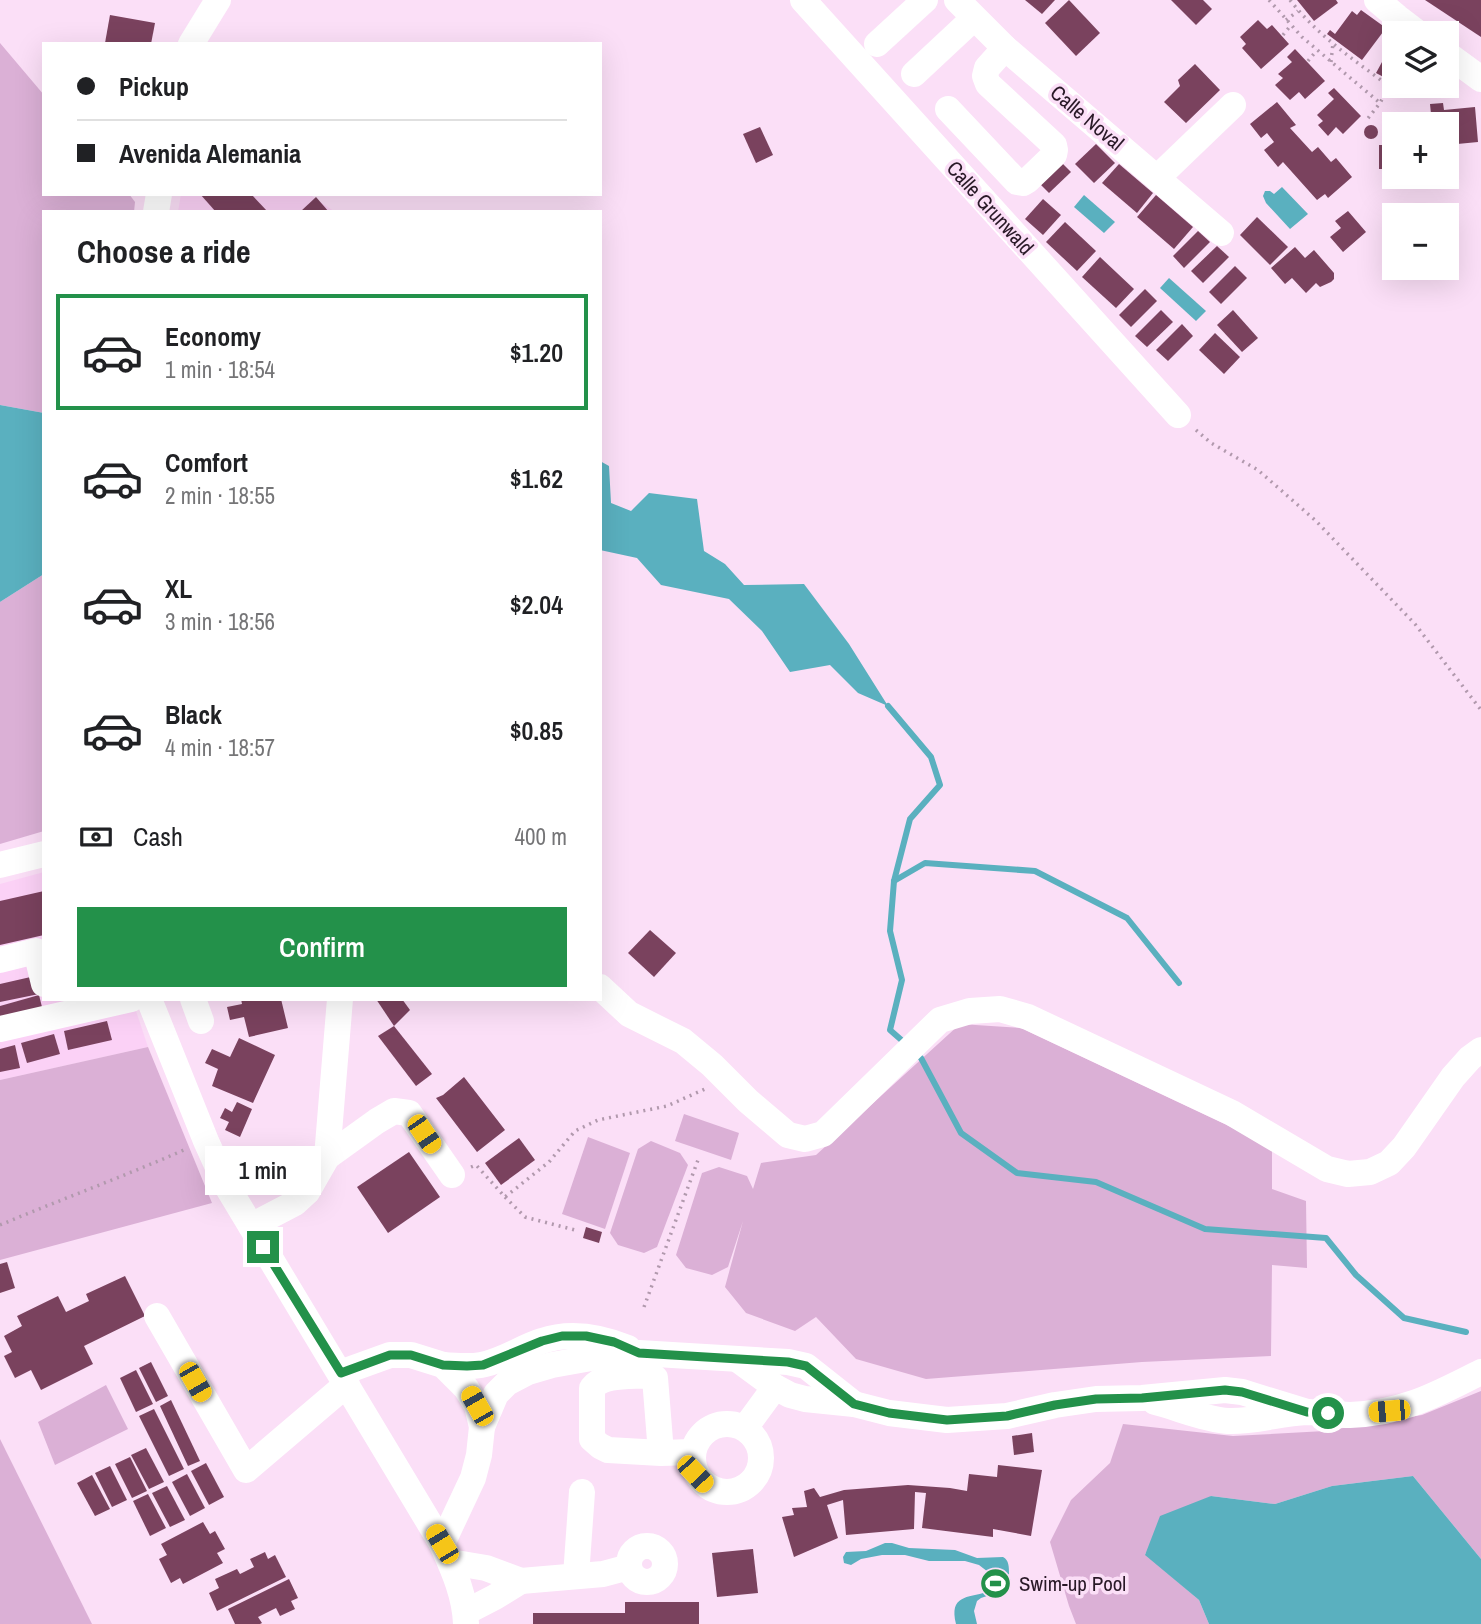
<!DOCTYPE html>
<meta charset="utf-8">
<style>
:root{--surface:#fff;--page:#f2f2f2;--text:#202124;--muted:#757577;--line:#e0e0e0;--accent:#23914a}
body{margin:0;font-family:"Archivo Narrow",sans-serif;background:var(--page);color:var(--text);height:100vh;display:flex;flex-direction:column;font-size:26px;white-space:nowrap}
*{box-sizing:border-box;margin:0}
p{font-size:23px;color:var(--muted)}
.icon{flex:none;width:38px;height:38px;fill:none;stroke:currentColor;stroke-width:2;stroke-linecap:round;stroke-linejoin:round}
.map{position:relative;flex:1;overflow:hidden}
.side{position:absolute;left:42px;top:210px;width:560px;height:791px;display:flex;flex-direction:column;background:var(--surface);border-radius:0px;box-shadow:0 7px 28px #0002}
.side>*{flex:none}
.hud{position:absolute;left:42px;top:42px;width:560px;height:154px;border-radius:0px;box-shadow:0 7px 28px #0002;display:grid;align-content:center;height:154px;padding:0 35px;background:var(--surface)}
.fabs{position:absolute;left:1382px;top:21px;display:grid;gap:14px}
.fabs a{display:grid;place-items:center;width:77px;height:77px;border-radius:0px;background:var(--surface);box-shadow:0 7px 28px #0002;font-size:35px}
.end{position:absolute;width:32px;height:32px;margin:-16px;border:9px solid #23914a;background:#fff;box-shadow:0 0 0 4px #fff}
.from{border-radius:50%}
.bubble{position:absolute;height:49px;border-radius:0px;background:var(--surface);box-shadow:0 7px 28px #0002;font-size:23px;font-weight:600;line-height:49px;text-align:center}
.car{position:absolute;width:21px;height:42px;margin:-21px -10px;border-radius:9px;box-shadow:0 0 5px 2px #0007;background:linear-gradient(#f5c518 24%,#345 0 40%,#f5c518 0 76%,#345 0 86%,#f5c518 0)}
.hud b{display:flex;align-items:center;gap:24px;height:66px;font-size:26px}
.hud b+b{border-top:2px solid var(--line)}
.hud i{width:18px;height:18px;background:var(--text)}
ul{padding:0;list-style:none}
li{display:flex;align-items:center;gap:21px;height:116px;margin:0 14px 10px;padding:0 21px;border:4px solid transparent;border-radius:0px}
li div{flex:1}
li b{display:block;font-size:26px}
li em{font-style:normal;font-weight:600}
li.on{border-color:var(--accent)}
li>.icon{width:63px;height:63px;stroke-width:1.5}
h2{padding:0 35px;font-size:32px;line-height:84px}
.pay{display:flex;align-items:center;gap:18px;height:77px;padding:0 35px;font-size:26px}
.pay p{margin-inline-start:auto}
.button{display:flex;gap:14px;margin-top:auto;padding:14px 35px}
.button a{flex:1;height:80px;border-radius:0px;background:var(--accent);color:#fff;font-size:28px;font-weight:600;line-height:80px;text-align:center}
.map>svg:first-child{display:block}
.built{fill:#fbd1f6}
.green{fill:#dbb0d6}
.water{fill:#5ab0bf}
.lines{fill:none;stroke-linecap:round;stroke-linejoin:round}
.stream{stroke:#5ab0bf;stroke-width:6}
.building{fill:#7a425e}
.path{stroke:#b199ad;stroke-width:3.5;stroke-dasharray:2 5;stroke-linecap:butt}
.minor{stroke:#fff;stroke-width:26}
.route{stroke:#23914a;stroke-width:9}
.labels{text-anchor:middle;stroke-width:7;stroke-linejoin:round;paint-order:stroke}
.street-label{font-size:21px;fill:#291927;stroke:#fbdff7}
.poi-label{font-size:21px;fill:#291927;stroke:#fbdff7;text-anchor:start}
</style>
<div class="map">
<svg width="1481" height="1624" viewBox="0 0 1481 1624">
<rect width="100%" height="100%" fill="#fbdff7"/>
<g class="built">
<polygon points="181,194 309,194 335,212 178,212"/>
<polygon points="44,872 44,999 132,999 148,1047 0,1080 0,884"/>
</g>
<g class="green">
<polygon points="0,43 44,95 44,194 129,194 135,202 134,212 44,212 44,413 0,405"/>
<polygon points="44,574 44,831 0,844 0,602"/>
<polygon points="960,1024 1021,1028 1248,1135 1272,1143 1272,1189 1306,1201 1307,1268 1272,1265 1271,1356 1142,1362 926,1379 856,1359 816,1317 795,1331 746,1313 725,1287 743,1221 728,1267 712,1275 686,1268 676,1255 702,1173 719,1167 747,1176 753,1189 761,1163 816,1155"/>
<polygon points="148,1047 212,1203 0,1260 0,1080"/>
<polygon points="684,1114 739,1133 731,1160 675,1141"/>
<polygon points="588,1137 630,1153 605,1229 562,1214"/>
<polygon points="651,1141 680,1153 688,1165 657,1247 644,1253 618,1245 610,1233 638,1149"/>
<polygon points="106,1385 128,1429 55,1465 38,1422"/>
<polygon points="1481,1391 1481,1559 1413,1476 1332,1486 1275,1504 1211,1496 1145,1554 1199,1600 1209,1624 1076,1624 1069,1606 1050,1542 1071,1500 1110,1463 1123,1424 1233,1436 1325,1431 1422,1415"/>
<polygon points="0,1439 92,1624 0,1624"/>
</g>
<g class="water">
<polygon points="1282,187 1308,214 1290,229 1266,203 1263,196 1265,191 1270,191 1274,194"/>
<polygon points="1084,195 1115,222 1104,233 1074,207"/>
<polygon points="1169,278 1206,311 1196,321 1160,288"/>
<polygon points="0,405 44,413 44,574 0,602"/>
<polygon points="600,461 609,466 611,503 631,511 649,493 697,499 704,551 725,564 744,585 804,584 849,644 888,706 858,693 830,665 790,672 762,631 729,599 661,585 637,558 600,550"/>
<polygon points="1413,1476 1481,1559 1481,1624 1209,1624 1199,1600 1145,1555 1160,1516 1211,1496 1275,1504 1332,1486"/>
<path d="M 885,1543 L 892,1543 L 909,1548 L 955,1550 L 977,1558 L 1003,1557 C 1009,1560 1009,1567 1009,1574 L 1001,1581 L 997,1589 L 993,1594 L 981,1598 L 977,1601 L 974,1611 L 977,1624 L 956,1624 C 949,1595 967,1598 987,1592 L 993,1583 L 992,1575 L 979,1565 L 965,1561 L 929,1561 L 905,1555 L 882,1555 L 861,1559 L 851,1565 L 844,1563 L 843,1557 L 846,1552 L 866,1551 Z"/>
</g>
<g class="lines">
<g class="stream">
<polyline points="888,706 931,757 940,785 910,819 894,881 890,931 902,980 890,1030 906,1044"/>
<polyline points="894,881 925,863 1035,871 1127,918 1179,983"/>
<polyline points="916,1054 921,1058 961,1133 1017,1173 1096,1182 1205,1229 1326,1238 1356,1275 1404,1318 1466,1332"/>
</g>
</g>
<g class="building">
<polygon points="1025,0 1055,0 1042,14"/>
<polygon points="1069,0 1100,33 1076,56 1045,23"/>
<polygon points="1171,0 1203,0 1212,9 1196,25"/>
<polygon points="1297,0 1336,0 1338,3 1314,21"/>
<polygon points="1425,0 1481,0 1481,37"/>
<polygon points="1361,10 1386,28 1362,60 1327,34 1330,30 1335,34 1352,11 1357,15"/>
<polygon points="110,15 155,23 151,44 105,43"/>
<polygon points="1258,20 1267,29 1272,25 1289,44 1261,69 1242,48 1246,44 1240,37"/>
<polygon points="1295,49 1325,81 1305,99 1299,92 1290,100 1275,85 1283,78 1278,74 1292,62 1287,57"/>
<polygon points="1393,52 1395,53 1395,83 1376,73 1382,62 1386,64"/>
<polygon points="1195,64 1220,90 1186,123 1164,102 1180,86 1178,80"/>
<polygon points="1334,88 1361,116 1343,134 1336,127 1328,136 1318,125 1323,121 1317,115 1334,99 1328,93"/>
<polygon points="1277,102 1296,125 1290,128 1312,152 1318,147 1331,162 1336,158 1352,177 1328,198 1325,194 1317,200 1283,162 1278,167 1264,150 1274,142 1267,133 1261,138 1250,124"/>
<polygon points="1443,103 1444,110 1475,107 1478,142 1447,145 1447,124 1432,124 1430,104"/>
<circle cx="1371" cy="132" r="7"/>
<polygon points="760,127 773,155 756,163 743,134"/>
<polygon points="1096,144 1115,163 1094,183 1075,164"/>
<polygon points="1379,145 1395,145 1395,177 1412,177 1412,187 1389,187 1389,173 1383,173 1383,169 1379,169"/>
<polygon points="1062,163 1071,172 1049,193 1040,184"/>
<polygon points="1119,164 1153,193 1137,213 1102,183"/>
<polygon points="200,194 251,194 268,212 216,212"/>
<polygon points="1156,195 1193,227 1174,249 1137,217"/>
<polygon points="316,197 329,212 300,212"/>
<polygon points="1043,199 1061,215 1043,235 1025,219"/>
<polygon points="1348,211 1366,232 1343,252 1330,237 1341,228 1335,221"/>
<polygon points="1257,217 1288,247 1270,265 1240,235"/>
<polygon points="1065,222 1096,251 1077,271 1046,242"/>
<polygon points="1198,231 1210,242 1184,268 1173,256"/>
<polygon points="1217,246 1229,257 1203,283 1191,271"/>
<polygon points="1295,247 1305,258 1314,250 1334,273 1334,279 1331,282 1320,287 1316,283 1306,293 1292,278 1285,284 1271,268"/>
<polygon points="1100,257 1134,289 1116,308 1082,277"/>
<polygon points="1235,266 1247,278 1221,304 1209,292"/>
<polygon points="1145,289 1157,301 1131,327 1119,315"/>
<polygon points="1161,310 1173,322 1147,347 1135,336"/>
<polygon points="1233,310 1258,338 1242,352 1217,325"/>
<polygon points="1182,324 1193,336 1168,361 1156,350"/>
<polygon points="1215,333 1240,357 1224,374 1199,350"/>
<polygon points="44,891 44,935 0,945 0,901"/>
<polygon points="650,930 676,953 654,977 628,953"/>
<polygon points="35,976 39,994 0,1002 0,984"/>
<polygon points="39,995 44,1015 0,1027 0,1006"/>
<polygon points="241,999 281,999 288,1028 249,1037 244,1017 230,1020 227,1007 242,1004"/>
<polygon points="376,999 402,999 410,1010 394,1026"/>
<polygon points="107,1021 112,1040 68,1050 64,1031"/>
<polygon points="394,1026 432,1074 416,1086 378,1036"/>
<polygon points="54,1034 60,1054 27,1063 21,1043"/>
<polygon points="239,1038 275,1055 253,1103 212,1086 218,1069 205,1063 212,1049 230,1057"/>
<polygon points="15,1045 20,1068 0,1072 0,1049"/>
<polygon points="464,1077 505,1130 477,1152 436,1098 443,1095"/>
<polygon points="237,1102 252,1109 240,1137 225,1130 229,1122 220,1118 225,1108 232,1112"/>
<polygon points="519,1138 535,1160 501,1185 485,1163"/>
<polygon points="409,1152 440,1197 388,1233 357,1187"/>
<polygon points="586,1227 602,1232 599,1243 583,1238"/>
<polygon points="7,1262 15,1288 0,1293 0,1264"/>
<polygon points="125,1276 145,1316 84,1346 93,1364 41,1390 31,1370 15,1378 4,1356 12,1352 4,1336 22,1326 17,1316 58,1296 66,1312 89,1301 86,1294"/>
<polygon points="151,1362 168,1396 156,1402 139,1368"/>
<polygon points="136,1370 153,1404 136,1412 120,1378"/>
<polygon points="171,1400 200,1461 188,1466 160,1406"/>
<polygon points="154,1409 184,1469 169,1476 139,1416"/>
<polygon points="1032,1433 1034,1452 1014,1455 1012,1436"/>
<polygon points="146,1448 164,1482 149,1489 131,1455"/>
<polygon points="130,1457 147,1491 132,1498 115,1464"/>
<polygon points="206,1463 224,1497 209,1505 191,1471"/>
<polygon points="998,1465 1042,1470 1031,1536 993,1529 993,1537 922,1528 926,1493 915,1492 914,1529 846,1535 843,1500 827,1505 838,1538 794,1557 782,1517 794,1515 792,1508 807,1507 804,1491 814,1488 820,1497 844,1490 908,1485 950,1488 967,1491 969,1474 997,1477"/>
<polygon points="110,1466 127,1500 112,1507 95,1473"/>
<polygon points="187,1474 205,1508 190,1516 172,1482"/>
<polygon points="92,1475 110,1509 95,1516 77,1483"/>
<polygon points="167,1486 185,1520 170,1527 152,1493"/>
<polygon points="148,1494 166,1528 150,1536 133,1501"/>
<polygon points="203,1522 210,1534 215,1531 225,1549 217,1553 223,1563 183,1584 180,1578 171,1583 159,1559 167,1555 161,1544"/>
<polygon points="753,1549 758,1593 717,1597 712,1553"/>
<polygon points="265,1552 268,1559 275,1555 286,1577 217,1611 209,1593 219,1588 215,1579 237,1569 240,1574 254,1567 250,1559"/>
<polygon points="289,1579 298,1598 291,1601 295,1609 280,1616 276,1608 258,1617 262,1623 260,1624 235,1624 228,1609"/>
<polygon points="625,1602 699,1602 699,1624 533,1624 533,1613 625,1613"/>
</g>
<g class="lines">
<g class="path">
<polyline points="1269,0 1302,37 1380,103"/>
<path d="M 1290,0 C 1317,35 1354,60 1389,86 L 1380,103 L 1365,122"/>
<polyline points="1286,20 1298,11"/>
<polyline points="1283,35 1291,25"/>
<polyline points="1308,61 1317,50"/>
<polyline points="1331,62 1333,43"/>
<polyline points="1196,430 1211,443 1258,470 1316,521 1415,624 1481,710"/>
<polyline points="471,1167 476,1165 505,1197 549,1162 575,1131 598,1120 667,1106 705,1089"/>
<polyline points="505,1197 525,1217 575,1230"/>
<path d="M 0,1225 C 62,1199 125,1176 186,1149"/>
<polyline points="644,1307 698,1160"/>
</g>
<g class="minor">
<polyline points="803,0 1178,415"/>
<polyline points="957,0 1005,48 1221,233"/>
<polyline points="1377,0 1397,17 1418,33"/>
<polyline points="191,44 218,0"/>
<polyline points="877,44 925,0"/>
<polyline points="1447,54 1481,79"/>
<polyline points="914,74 974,18"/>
<polyline points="948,109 1017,182 1023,183 1028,180 1054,155 1055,150 1054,145 988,84 985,76 987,68 1005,48"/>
<polyline points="1157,178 1233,105"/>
<polyline points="156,212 159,194"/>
<polyline points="0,865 44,854"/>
<polyline points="0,960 36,951 44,984"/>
<polyline points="600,987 629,1014 683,1041 712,1065 748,1101 788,1135 805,1139 823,1134 940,1020 970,1011 1000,1009 1028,1017 1232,1113 1327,1169 1348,1174 1370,1172 1389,1163 1404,1147 1453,1077 1470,1058 1481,1050"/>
<path d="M 149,999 L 206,1141 L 225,1183 L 442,1544 C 453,1569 465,1595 466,1624"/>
<polyline points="193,999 201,1021"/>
<polyline points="0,1029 131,999"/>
<polyline points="327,1157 377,1121 394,1111 409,1113 452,1175"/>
<polyline points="251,1226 295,1203 307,1192 327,1157 340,999"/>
<polyline points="157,1316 246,1470 347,1384"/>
<polyline points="737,1359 775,1387 790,1395 805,1399 854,1404 889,1413 947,1420 1007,1416 1055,1405 1096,1399 1142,1398 1225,1390 1242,1392 1307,1412"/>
<path d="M 443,1365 C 456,1366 469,1367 481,1365 C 503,1361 522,1347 542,1341 C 571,1331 601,1337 628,1348"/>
<polyline points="340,1373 390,1355 411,1355 443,1365 466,1388 477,1406 482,1427 479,1455 473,1478 442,1544"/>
<path d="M 1155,1402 C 1179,1408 1203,1419 1228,1421 C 1254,1422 1281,1413 1307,1412 C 1322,1412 1336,1415 1350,1415 C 1403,1413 1436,1395 1481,1372"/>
<circle cx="727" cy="1458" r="34"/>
<polyline points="482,1427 496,1394 507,1383 528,1372 552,1365 608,1355 639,1353 788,1362 806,1366 854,1404"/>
<polyline points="745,1428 775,1387"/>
<path d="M 661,1453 L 655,1378 L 651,1375 C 632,1377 604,1373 592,1388 L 592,1439 L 600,1446 L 608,1450 L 661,1453 L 692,1452"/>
<circle cx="647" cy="1564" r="18"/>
<polyline points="450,1562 486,1568 521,1581 495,1597 466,1612"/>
<polyline points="576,1576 582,1492"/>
<polyline points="521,1581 603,1574 629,1567"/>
</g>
</g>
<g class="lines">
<polyline class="route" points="263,1247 341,1373 390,1355 411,1355 443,1365 467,1366 483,1365 542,1341 562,1336 586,1336 614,1342 639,1353 788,1362 806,1366 854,1404 889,1413 947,1420 1007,1416 1055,1405 1096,1399 1142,1398 1225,1390 1242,1392 1307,1412 1328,1413"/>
</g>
<defs>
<symbol id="stadium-disc" viewBox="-11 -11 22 22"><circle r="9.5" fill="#23914a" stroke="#fbdff7"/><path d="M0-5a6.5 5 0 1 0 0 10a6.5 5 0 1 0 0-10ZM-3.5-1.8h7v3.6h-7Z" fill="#fff"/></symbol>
</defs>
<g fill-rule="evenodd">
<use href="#stadium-disc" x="978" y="1566" width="35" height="35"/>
</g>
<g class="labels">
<g class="street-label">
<text transform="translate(1087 118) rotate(40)" y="7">Calle Noval</text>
<text transform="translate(990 208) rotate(48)" y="7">Calle Grunwald</text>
</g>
<g class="poi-label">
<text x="1019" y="1591">Swim-up Pool</text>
</g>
</g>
</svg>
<div class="fabs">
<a><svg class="icon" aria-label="layers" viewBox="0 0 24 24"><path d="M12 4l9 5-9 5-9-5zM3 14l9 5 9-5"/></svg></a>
<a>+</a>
<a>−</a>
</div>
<i class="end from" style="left:1328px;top:1413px"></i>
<i class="end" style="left:263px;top:1247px"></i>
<div class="bubble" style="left:205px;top:1146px;width:116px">1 min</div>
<i class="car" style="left:424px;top:1134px;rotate:146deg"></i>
<i class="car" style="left:195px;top:1382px;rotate:150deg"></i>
<i class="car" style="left:477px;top:1406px;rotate:330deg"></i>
<i class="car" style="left:1389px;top:1411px;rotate:265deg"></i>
<i class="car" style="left:695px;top:1474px;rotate:137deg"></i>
<i class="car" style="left:442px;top:1544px;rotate:329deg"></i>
<div class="hud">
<b><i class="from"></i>Pickup</b>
<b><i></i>Avenida Alemania</b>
</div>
<section class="side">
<h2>Choose a ride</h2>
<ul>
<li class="on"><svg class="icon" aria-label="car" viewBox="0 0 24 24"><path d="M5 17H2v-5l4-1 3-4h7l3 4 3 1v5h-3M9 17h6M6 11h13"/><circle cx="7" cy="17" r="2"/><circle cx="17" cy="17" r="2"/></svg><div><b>Economy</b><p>1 min · 18:54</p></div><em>$1.20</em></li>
<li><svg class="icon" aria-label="car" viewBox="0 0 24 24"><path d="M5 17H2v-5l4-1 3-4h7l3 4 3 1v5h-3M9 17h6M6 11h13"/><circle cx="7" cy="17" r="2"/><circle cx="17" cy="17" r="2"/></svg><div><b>Comfort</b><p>2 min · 18:55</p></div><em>$1.62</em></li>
<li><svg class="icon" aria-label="car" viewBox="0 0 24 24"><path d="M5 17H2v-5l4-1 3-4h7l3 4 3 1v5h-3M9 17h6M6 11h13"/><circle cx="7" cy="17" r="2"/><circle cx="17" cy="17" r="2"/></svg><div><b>XL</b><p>3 min · 18:56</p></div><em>$2.04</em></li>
<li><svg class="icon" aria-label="car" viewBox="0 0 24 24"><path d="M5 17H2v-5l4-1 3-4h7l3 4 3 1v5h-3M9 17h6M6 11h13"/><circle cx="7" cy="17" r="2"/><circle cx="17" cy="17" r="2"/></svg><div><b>Black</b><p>4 min · 18:57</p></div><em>$0.85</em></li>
</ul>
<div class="pay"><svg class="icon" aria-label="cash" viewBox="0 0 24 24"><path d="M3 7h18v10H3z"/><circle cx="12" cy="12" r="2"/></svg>Cash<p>400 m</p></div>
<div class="button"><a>Confirm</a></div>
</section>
</div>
